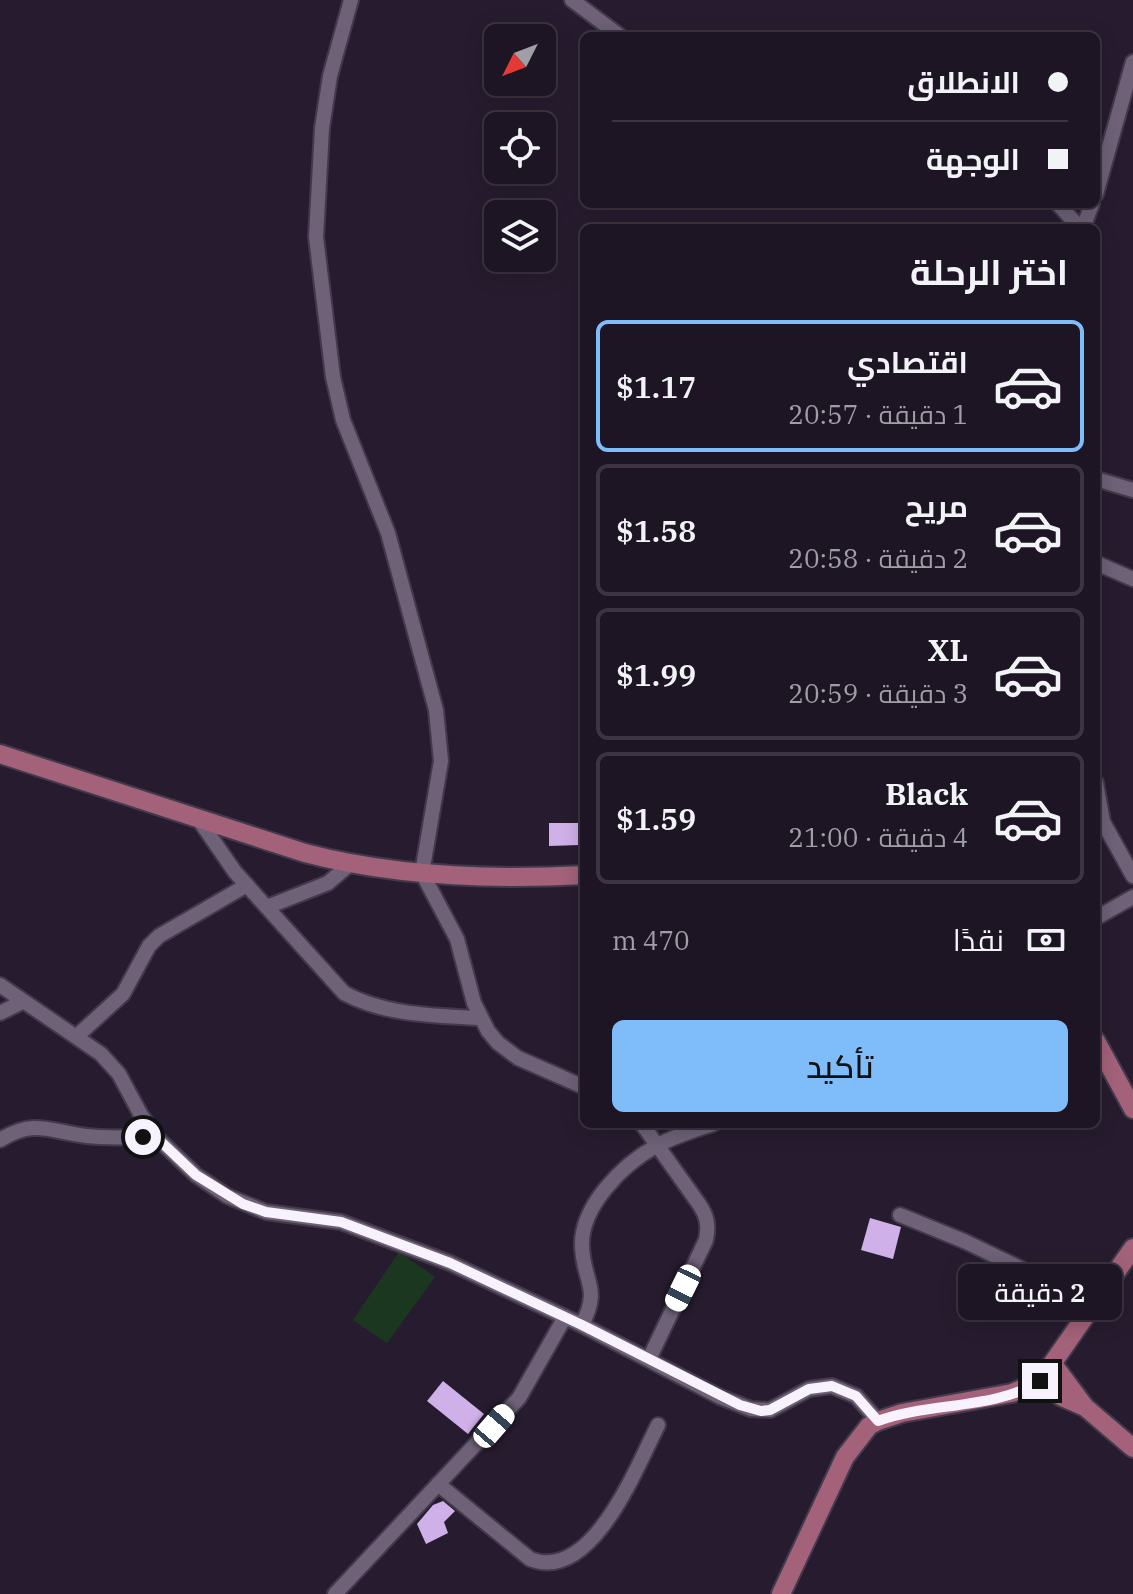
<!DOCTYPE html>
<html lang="ar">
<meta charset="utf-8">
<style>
:root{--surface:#1d1523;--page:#251e2b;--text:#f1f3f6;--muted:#a09fa6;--line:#3b3441;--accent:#7fbdfa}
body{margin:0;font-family:"IBM Plex Serif",Cairo,serif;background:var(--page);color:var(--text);direction:rtl;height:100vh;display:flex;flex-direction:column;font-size:30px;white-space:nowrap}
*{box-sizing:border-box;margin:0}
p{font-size:26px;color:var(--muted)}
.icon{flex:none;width:44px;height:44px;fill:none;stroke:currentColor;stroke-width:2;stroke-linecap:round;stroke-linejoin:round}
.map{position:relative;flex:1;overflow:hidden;direction:ltr}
.side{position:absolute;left:580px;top:224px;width:520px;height:904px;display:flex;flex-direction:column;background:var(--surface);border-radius:12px;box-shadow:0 4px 20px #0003,0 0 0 2px var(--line);direction:rtl}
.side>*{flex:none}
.guide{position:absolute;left:580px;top:32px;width:520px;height:176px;border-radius:12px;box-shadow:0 4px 20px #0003,0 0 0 2px var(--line);direction:rtl;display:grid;align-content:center;height:176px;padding:0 32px;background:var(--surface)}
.needle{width:52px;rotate:228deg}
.controls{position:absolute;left:484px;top:24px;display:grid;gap:16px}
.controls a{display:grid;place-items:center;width:72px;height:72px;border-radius:12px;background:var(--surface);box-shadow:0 4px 20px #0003,0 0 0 2px var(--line);font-size:40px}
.end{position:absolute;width:36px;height:36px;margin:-18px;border:10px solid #f8f1fe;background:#111;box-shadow:0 0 0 4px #111}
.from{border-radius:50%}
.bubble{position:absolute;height:56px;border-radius:12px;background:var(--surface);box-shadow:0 4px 20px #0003,0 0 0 2px var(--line);font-size:26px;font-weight:600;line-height:56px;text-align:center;direction:rtl}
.car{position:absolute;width:24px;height:48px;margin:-24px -12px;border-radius:10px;box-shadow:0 0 6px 2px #0007;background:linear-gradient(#fff 24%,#345 0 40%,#fff 0 76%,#345 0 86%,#fff 0)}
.guide b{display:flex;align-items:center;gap:28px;height:76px;font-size:30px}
.guide b+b{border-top:2px solid var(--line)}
.guide i{width:20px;height:20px;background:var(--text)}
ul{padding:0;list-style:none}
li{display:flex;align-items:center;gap:24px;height:132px;margin:0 16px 12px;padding:0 16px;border:4px solid var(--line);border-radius:12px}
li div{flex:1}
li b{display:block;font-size:30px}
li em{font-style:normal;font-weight:600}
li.current{border-color:var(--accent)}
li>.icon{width:72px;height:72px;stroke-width:1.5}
h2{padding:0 32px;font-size:36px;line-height:96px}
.pay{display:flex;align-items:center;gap:20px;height:88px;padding:0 32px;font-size:30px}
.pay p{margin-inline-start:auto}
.cta{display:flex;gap:16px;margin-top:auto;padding:16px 32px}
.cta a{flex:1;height:92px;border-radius:12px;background:var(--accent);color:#111;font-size:32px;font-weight:600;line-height:92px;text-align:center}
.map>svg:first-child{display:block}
.grass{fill:#1c3720}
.building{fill:#cfb0e9}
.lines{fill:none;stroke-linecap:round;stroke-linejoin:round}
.minor-casing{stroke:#423a4a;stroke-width:18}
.major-casing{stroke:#423a4a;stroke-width:22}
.minor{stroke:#6e6178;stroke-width:14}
.major{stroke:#a3627a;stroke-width:18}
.route{stroke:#f8f1fe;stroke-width:10}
</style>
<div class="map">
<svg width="1133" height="1594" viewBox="0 0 1133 1594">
<rect width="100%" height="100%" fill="#271c2f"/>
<polygon class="grass" points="399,1252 435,1277 387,1343 353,1320"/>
<g class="building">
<polygon points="549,823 580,823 580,845 549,846"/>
<polygon points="870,1218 901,1227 893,1259 861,1250"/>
<polygon points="443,1381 484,1414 468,1434 427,1401"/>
<polygon points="443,1501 455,1511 444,1522 448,1533 426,1544 417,1524 433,1505"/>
</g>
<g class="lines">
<defs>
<g id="minor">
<polyline points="351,0 330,76 322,128 316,237 333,377 343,420 388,533 436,710 441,761 422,873 457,939 474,1003 488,1031 498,1043 518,1058 584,1087"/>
<polyline points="572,0 620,36"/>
<polyline points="1096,194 1133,62"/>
<polyline points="1058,204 1080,228"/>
<polyline points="1083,228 1092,204"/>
<polyline points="1096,479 1133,490"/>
<polyline points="1096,563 1133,579"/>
<polyline points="1096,783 1103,822 1133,876"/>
<path d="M 197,817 L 235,872 L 344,993 C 384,1015 435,1016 480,1018"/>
<polyline points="267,907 328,883 350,864"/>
<polyline points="1096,918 1133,897"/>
<polyline points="0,985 101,1054 119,1074 141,1115 157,1138 196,1175 227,1196 266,1212 341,1222 450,1263 582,1325 720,1397 751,1409 770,1410 809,1389 832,1386 856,1396 878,1421"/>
<polyline points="0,1013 22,1002"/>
<polyline points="77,1036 123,994 149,946 159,936 247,885"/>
<path d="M 642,1124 L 699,1204 C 707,1216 709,1225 706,1240 L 649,1359"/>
<path d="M 0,1140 C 35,1118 51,1132 87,1136 C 110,1139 134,1136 157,1138"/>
<polyline points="900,1215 964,1241 1020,1268 1085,1317"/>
<path d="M 582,1325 C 601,1287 584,1284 582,1247 C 580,1207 622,1165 656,1146 C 673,1137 694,1130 713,1124"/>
<path d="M 438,1484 L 530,1559 C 592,1584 637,1466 658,1425"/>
<polyline points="335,1594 519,1398 565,1317"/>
</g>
<g id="major">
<path d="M 0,754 L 305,853 C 396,877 491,880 584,875"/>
<polyline points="1096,1041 1133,1109"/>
<polyline points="1053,1364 1085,1407"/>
<polyline points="1040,1381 1062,1397 1085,1407 1133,1448"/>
<polyline points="781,1594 845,1457 869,1426 878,1421 902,1413 1012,1393 1040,1381 1133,1248"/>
</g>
</defs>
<use href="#minor" class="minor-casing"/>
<use href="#major" class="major-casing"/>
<use href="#minor" class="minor"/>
<use href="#major" class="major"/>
</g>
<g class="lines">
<path class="route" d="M 143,1137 L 157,1138 L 196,1175 L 243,1204 L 266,1212 L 341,1222 L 450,1263 L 582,1325 L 740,1405 L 761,1411 L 770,1410 L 809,1389 L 832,1386 L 856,1396 L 878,1421 C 928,1402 995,1410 1040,1381"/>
</g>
</svg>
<div class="controls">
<a><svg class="needle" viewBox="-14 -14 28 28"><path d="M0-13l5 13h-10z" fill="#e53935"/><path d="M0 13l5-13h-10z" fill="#a09fa6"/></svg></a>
<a><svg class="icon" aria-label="locate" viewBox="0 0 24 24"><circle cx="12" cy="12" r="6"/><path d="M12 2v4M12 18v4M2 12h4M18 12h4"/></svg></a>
<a><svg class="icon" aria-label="layers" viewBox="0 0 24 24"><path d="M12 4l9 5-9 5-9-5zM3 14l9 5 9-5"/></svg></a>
</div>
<i class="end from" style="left:143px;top:1137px"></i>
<i class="end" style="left:1040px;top:1381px"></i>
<div class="bubble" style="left:958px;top:1264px;width:164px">2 دقيقة</div>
<i class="car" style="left:683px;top:1288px;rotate:206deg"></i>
<i class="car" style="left:494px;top:1426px;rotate:41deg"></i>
<div class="guide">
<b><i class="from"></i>الانطلاق</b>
<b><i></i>الوجهة</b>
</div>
<section class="side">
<h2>اختر الرحلة</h2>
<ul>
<li class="current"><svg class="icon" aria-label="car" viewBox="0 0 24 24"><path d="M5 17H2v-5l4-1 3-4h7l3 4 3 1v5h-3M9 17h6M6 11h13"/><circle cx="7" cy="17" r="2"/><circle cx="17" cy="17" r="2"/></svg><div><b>اقتصادي</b><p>1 دقيقة · 20:57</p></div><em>$1.17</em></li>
<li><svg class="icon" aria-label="car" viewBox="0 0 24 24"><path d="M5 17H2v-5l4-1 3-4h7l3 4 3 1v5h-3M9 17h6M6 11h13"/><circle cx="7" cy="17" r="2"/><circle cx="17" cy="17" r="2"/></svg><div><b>مريح</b><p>2 دقيقة · 20:58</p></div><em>$1.58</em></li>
<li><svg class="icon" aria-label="car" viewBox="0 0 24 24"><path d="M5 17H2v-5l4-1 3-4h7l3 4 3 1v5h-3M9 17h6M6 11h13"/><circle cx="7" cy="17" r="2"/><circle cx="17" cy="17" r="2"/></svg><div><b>XL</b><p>3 دقيقة · 20:59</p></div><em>$1.99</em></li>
<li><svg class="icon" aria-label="car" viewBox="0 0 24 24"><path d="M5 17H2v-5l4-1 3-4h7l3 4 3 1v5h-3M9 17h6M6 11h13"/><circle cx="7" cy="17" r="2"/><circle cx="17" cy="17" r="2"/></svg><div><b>Black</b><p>4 دقيقة · 21:00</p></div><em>$1.59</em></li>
</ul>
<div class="pay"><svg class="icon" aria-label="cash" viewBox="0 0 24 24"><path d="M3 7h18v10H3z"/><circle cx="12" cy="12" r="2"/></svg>نقدًا<p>470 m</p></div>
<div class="cta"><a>تأكيد</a></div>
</section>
</div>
